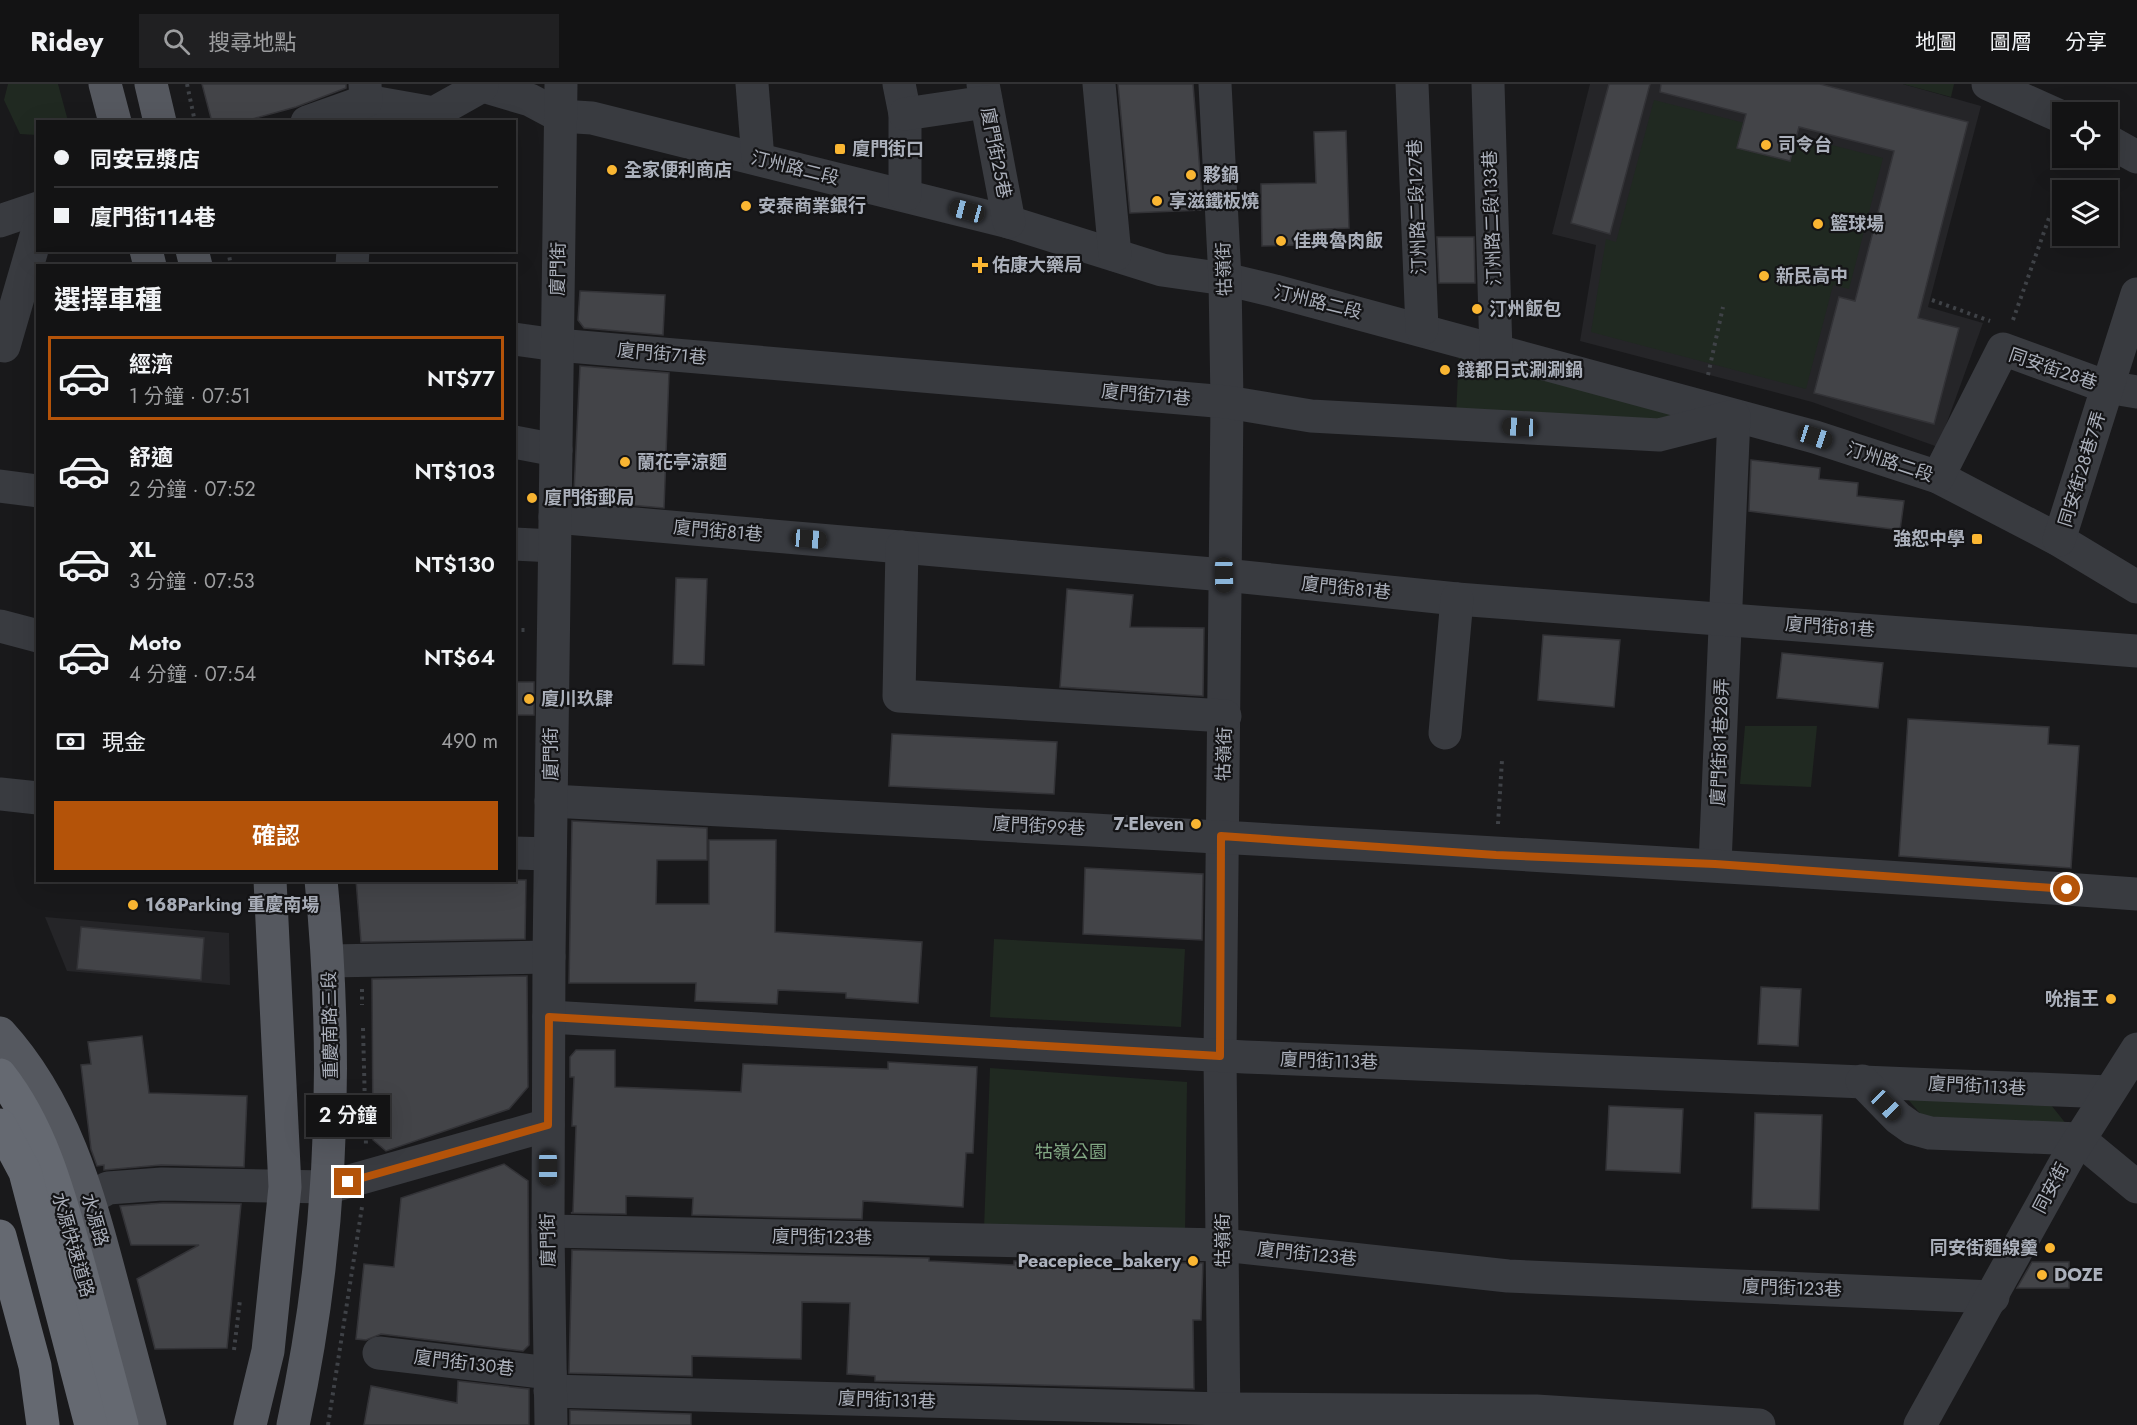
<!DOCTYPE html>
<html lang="zh-TW">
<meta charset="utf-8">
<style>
:root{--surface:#131314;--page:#202022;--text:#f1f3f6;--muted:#9d9ea0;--line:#323234;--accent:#b45309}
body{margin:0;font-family:Jost,"Noto Sans TC",sans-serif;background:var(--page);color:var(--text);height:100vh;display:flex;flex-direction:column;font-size:22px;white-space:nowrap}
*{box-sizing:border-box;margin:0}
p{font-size:20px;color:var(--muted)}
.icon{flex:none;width:33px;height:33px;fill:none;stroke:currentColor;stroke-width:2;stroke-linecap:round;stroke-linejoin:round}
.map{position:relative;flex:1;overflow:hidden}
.drawer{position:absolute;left:36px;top:180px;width:480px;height:618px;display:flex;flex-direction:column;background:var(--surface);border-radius:0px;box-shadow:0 6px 24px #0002,0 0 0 2px var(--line)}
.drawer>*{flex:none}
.top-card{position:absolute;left:36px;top:36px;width:480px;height:132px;border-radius:0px;box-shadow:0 6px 24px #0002,0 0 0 2px var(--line);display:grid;align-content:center;height:132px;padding:0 18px;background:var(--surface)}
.buttons{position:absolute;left:2052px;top:18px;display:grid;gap:12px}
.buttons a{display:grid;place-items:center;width:66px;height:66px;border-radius:0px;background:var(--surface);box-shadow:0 6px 24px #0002,0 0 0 2px var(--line);font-size:30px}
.end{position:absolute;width:27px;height:27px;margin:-14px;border:8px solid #b45309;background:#fff;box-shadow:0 0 0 3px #fff}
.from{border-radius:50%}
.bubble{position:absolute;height:42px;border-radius:0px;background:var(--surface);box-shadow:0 6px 24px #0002,0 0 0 2px var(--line);font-size:20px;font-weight:600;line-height:42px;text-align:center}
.car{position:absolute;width:18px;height:36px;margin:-18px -9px;border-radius:8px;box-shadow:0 0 4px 2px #0007;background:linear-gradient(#222 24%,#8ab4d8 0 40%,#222 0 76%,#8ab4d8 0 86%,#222 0)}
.top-card b{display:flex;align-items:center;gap:21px;height:57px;font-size:22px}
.top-card b+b{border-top:2px solid var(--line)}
.top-card i{width:15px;height:15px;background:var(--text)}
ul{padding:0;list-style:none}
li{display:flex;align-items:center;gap:18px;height:84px;margin:0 12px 9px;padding:0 6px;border:3px solid transparent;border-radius:0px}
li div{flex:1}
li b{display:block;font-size:22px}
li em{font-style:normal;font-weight:600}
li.selected{border-color:var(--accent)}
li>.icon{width:54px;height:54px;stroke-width:1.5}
h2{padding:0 18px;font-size:27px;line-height:72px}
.pay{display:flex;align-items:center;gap:15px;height:66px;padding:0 18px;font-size:22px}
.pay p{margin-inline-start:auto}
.button{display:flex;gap:12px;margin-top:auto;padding:12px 18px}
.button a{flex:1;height:69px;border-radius:0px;background:var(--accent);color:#fff;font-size:24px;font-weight:600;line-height:69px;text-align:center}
header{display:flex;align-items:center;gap:36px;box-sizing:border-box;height:84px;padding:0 30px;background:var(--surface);border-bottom:2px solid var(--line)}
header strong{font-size:28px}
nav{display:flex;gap:33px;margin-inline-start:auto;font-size:21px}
.search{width:420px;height:54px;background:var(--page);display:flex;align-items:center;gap:15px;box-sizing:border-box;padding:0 21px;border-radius:0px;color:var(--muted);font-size:22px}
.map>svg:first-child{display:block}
.built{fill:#252528}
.green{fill:#202921;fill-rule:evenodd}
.building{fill:#434448;stroke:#333337;stroke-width:1.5}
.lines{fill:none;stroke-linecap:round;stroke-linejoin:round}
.path{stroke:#3f4247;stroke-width:4;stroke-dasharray:3 4.5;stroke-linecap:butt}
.minor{stroke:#393b40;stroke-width:33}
.major{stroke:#55585f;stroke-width:33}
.highway{stroke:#656971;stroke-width:33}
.route{stroke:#b45309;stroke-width:8}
.poi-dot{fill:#fab632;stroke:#141416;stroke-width:2}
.labels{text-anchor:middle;stroke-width:4.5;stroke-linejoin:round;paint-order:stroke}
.poi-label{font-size:18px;font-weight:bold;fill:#abb0bb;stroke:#141416;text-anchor:start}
.street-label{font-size:18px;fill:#abb0bb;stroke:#141416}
.park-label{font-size:18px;fill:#81a783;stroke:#141416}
</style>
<header>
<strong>Ridey</strong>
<div class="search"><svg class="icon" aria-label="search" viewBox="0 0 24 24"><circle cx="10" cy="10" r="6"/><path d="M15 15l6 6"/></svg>搜尋地點</div>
<nav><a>地圖</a><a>圖層</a><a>分享</a></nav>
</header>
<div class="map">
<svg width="2137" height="1341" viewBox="0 0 2137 1341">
<rect width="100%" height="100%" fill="#19191b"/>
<g class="built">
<polygon points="1590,0 1903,0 1981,22 1928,223 1983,239 1938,363 1812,318 1580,257 1596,161 1552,150"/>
<polygon points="45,833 229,849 230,901 67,887"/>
</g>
<g class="green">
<polygon points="8,0 58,0 68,37 38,38 37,51 20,50 4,16"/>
<polygon points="1903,0 1954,0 1951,13"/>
<path d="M 1654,16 L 1883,74 L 1849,205 L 1833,201 L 1806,305 L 1591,248 L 1606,155 L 1616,158 ZM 1795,59 L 1790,77 L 1737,64 Z"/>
<polygon points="1459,268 1695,330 1657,343 1456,332"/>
<polygon points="1745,642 1817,642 1811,703 1740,700"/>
<polygon points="994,855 1185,865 1181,943 990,933"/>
<polygon points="990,984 1187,998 1185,1150 984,1145"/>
<polygon points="1899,1005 2043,1011 2071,1046 1930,1041"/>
</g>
<g class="building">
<polygon points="202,0 346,0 346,4 296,23 252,35 252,38 212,38"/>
<polygon points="1118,0 1193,0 1203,126 1130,129"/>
<polygon points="1609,0 1650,0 1610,150 1571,139"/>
<polygon points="1661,0 1820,0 1968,38 1918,234 1959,244 1934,340 1814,309 1839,213 1855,217 1894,67 1799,43 1790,77 1737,64 1746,30 1660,8"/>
<polygon points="1346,47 1349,144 1306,146 1307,161 1262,162 1261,100 1316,99 1314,48"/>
<polygon points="1437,153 1474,153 1475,199 1439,199"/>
<polygon points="580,207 665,211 663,251 584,244 578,236"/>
<polygon points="580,282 669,289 664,424 583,417 583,409 574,408"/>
<polygon points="1751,376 1820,384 1819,395 1858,399 1857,412 1904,417 1900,446 1749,427"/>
<polygon points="676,494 707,495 704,581 673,580"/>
<polygon points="1067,505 1133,511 1130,543 1204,544 1203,612 1060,603"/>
<polygon points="1543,551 1620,556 1614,623 1538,616"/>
<polygon points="1782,569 1883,579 1878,624 1777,614"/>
<rect x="515" y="598" width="19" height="33"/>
<polygon points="1908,635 2049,643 2048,660 2079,662 2071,784 1899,772"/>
<polygon points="892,650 1057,658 1054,710 889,702"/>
<polygon points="572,737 707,744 707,776 657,776 656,820 709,820 709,756 776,756 775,848 922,858 918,919 846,914 846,909 778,906 777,920 695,917 696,899 569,899"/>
<polygon points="1085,784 1203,790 1202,856 1083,850"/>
<polygon points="356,796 526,796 525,855 361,858"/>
<polygon points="81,843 204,854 201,896 77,885"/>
<polygon points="527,892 528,1003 509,1025 386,1067 373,1056 372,895"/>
<polygon points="1761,903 1801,905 1798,962 1758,960"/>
<polygon points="142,952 149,1009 247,1012 244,1083 161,1081 104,1086 104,1081 97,1082 91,1065 81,981 91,980 88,958"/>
<polygon points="576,966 615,966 615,1003 741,1008 743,980 888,985 888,978 977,983 973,1069 966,1069 963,1123 863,1117 862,1135 692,1131 693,1114 626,1112 626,1130 571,1129 573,1128 576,1042 572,1042 574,993 570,993 570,973"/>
<polygon points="1609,1022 1683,1025 1680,1089 1606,1086"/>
<polygon points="1755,1029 1822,1031 1819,1126 1752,1124"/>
<polygon points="504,1080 528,1097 529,1261 523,1267 381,1250 366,1256 356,1255 364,1180 394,1183 401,1114"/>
<polygon points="163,1119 241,1120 227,1264 155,1265 137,1195 199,1161 131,1161 120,1122"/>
<polygon points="572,1166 929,1174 929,1177 1014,1181 1014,1177 1048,1178 1048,1182 1162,1184 1162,1179 1203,1179 1201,1236 1193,1236 1194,1305 875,1297 875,1292 847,1290 850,1219 802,1218 801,1275 692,1272 692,1292 569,1289"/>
<polygon points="2032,1178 2069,1178 2069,1204 2017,1204"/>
<polygon points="458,1297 529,1305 529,1341 364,1341 371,1302 457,1319"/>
<polygon points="570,1326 691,1330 691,1341 570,1341"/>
</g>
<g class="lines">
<g class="path">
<polyline points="187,0 195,38"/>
<polyline points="228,166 231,182"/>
<polyline points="1932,216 1990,237"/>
<polyline points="2013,236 2050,131"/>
<polyline points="1708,291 1723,223"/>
<polyline points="514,546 525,546"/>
<polyline points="1498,740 1502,676"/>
<polyline points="362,905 362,921"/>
<polyline points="363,944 366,1062"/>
<polyline points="234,1266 240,1216"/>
<polyline points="328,1341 362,1123"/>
</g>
<g class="minor">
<polyline points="476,0 530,16 560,32 592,34 1009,138 1162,186 1225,195 1275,207 1815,353 1938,393 2059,456 2137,503"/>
<polyline points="752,0 758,75"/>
<polyline points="899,0 905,30 905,111"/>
<polyline points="983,0 1009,138"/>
<polyline points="1099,0 1115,171"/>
<polyline points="1215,0 1225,195 1227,318 1220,972 1224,1341"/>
<polyline points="1412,0 1422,245"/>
<polyline points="1488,0 1496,268"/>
<polyline points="1988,0 2062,33"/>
<polyline points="366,17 434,29 482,2"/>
<polyline points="905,30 986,18"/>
<polyline points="307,38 366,17 365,0"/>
<polyline points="2108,57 2137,73"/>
<polyline points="0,137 38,124"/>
<polyline points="352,182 353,166"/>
<polyline points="514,255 557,261 1227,318 1311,332 1659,351 1734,332 1715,780"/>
<polyline points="4,262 38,145"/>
<polyline points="514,358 556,366"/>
<polyline points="1938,393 2003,265 2107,303 2137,308"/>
<polyline points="0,402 38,407"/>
<polyline points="555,433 1224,491 1457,515 2137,567"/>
<polyline points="2059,456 2137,210"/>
<polyline points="514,460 554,462"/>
<polyline points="902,463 899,612 1225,632"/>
<polyline points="0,542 38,552"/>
<polyline points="1445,649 1457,515"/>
<polyline points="0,710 38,714"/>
<path d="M 551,717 C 1080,745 1609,773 2137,810"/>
<polyline points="514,769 550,770"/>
<polyline points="329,877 549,873"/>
<polyline points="549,933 1245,973 2109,1008"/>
<polyline points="1862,997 1898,1034 1912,1044 1930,1049 2079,1055 2137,1103"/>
<polyline points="90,1114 108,1104 162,1100 329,1103 548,1041"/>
<polyline points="548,1147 1223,1161 1508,1192 1993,1213"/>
<polyline points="379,1269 550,1289"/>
<polyline points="550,1307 1224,1325 1536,1327 1759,1341"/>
<polyline points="551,1341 548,1147 549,873 561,0"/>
<polyline points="1920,1341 2069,1072 2137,965"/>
</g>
<g class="major">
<polyline points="105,0 115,38"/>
<polyline points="151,0 160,38"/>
<polyline points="146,166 150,182"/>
<polyline points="192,166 196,182"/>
<path d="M 0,949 C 63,1018 88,1108 111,1195 C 124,1244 137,1292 150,1341"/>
<polyline points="250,1341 268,1267 285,1103 270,796"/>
<path d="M 293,1341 C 332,1162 339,978 321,796"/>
</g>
<g class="highway">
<path d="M 0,991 C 44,1047 61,1118 80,1185 C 94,1237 108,1289 122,1341"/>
<polyline points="0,1041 25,1088 91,1341"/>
<polyline points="0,1152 35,1282 43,1341"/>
</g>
</g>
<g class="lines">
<polyline class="route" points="348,1098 548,1041 549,933 1220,972 1221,752 1496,771 1715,780 2067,805"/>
</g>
<g class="poi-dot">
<circle cx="1766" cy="61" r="6"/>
<rect x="834" y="59" width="12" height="12" rx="3"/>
<circle cx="612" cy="86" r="6"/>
<circle cx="1191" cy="91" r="6"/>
<circle cx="1157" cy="117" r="6"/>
<circle cx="746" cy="122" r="6"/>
<circle cx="1818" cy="140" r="6"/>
<circle cx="1281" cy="157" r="6"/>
<path d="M977 172h6v6h6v6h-6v6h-6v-6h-6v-6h6z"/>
<circle cx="1764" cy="192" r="6"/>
<circle cx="1477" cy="225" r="6"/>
<circle cx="1445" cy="286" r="6"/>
<circle cx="625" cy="378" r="6"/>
<circle cx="532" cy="414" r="6"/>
<rect x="1971" y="449" width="12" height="12" rx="3"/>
<circle cx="529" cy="615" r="6"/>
<circle cx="1196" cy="740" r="6"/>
<circle cx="133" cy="821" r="6"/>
<circle cx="2111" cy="915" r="6"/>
<circle cx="2050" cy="1164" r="6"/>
<circle cx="1193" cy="1177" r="6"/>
<circle cx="2042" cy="1191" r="6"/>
</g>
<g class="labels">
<g class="poi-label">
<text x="1778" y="67">司令台</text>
<text x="852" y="71">廈門街口</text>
<text x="624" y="92">全家便利商店</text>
<text x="1203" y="97">夥鍋</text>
<text x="1169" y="123">享滋鐵板燒</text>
<text x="758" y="128">安泰商業銀行</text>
<text x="1830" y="146">籃球場</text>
<text x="1293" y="163">佳典魯肉飯</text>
<text x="992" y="187">佑康大藥局</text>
<text x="1776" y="198">新民高中</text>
<text x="1489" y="231">汀州飯包</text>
<text x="1457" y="292">錢都日式涮涮鍋</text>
<text x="637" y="384">蘭花亭涼麵</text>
<text x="544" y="420">廈門街郵局</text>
<text x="1965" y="461" text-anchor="end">強恕中學</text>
<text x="541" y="621">廈川玖肆</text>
<text x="1184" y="746" text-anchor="end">7-Eleven</text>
<text x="145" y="827">168Parking 重慶南場</text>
<text x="2099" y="921" text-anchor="end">吮指王</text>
<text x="2038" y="1170" text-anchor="end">同安街麵線羹</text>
<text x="1181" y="1183" text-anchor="end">Peacepiece_bakery</text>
<text x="2054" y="1197">DOZE</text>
</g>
<g class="street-label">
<text transform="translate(996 69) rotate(79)" y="6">廈門街25巷</text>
<text transform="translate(795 84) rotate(14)" y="6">汀州路二段</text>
<text transform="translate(1417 123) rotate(-92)" y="6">汀州路二段127巷</text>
<text transform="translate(1492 134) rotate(-92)" y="6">汀州路二段133巷</text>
<text transform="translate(558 185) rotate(-89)" y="6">廈門街</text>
<text transform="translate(1224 185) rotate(-92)" y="6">牯嶺街</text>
<text transform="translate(1318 218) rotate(14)" y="6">汀州路二段</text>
<text transform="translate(662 270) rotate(5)" y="6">廈門街71巷</text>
<text transform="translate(2053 285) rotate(19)" y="6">同安街28巷</text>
<text transform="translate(1146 311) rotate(5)" y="6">廈門街71巷</text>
<text transform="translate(1890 378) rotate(18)" y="6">汀州路二段</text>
<text transform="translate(2082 385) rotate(-73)" y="6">同安街28巷7弄</text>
<text transform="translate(718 447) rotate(5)" y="6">廈門街81巷</text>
<text transform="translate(1346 504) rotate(6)" y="6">廈門街81巷</text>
<text transform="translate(1830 543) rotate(4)" y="6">廈門街81巷</text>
<text transform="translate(1720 658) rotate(-88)" y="6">廈門街81巷28弄</text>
<text transform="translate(551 670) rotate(-90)" y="6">廈門街</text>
<text transform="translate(1224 670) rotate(-88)" y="6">牯嶺街</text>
<text transform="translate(1039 742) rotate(3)" y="6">廈門街99巷</text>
<text transform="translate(330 941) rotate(-91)" y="6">重慶南路三段</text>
<text transform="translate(1329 977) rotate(2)" y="6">廈門街113巷</text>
<text transform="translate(1977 1002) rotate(3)" y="6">廈門街113巷</text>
<text transform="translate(2051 1104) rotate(-62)" y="6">同安街</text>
<text transform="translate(95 1136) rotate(74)" y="6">水源路</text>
<text transform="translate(822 1153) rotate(1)" y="6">廈門街123巷</text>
<text transform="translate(548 1156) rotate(-91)" y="6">廈門街</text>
<text transform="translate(1223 1156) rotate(-90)" y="6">牯嶺街</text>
<text transform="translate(73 1161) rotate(74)" y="6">水源快速道路</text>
<text transform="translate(1307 1170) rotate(6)" y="6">廈門街123巷</text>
<text transform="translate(1792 1204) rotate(2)" y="6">廈門街123巷</text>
<text transform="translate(464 1279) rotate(7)" y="6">廈門街130巷</text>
<text transform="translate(887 1316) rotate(2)" y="6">廈門街131巷</text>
</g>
<g class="park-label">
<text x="1071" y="1074">牯嶺公園</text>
</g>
</g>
</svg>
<div class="buttons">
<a><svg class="icon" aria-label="locate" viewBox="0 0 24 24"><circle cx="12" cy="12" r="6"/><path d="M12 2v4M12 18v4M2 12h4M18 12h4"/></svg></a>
<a><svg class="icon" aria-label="layers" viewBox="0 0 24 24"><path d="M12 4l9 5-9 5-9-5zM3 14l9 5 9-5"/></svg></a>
</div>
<i class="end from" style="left:2067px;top:805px"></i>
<i class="end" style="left:348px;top:1098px"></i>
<div class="bubble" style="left:306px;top:1011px;width:84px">2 分鐘</div>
<i class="car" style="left:967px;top:127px;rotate:285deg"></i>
<i class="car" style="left:1520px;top:343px;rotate:273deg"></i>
<i class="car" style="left:1815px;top:353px;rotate:108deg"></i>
<i class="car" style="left:809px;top:455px;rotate:95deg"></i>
<i class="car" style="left:1224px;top:491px;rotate:179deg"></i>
<i class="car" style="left:1886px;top:1021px;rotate:136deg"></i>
<i class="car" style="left:548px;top:1084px;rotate:180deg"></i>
<div class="top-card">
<b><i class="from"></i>同安豆漿店</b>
<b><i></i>廈門街114巷</b>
</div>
<section class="drawer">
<h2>選擇車種</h2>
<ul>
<li class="selected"><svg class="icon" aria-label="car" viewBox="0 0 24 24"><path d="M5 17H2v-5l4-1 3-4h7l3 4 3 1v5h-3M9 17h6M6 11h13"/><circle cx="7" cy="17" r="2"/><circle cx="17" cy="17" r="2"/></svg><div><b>經濟</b><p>1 分鐘 · 07:51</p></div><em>NT$77</em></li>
<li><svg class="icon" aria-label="car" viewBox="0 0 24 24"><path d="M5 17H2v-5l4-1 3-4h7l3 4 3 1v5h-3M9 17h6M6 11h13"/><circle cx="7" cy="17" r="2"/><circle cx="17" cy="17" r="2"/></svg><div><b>舒適</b><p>2 分鐘 · 07:52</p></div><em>NT$103</em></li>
<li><svg class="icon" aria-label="car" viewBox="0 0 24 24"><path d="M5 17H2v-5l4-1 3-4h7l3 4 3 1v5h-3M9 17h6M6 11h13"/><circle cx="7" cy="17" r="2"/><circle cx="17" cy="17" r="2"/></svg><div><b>XL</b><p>3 分鐘 · 07:53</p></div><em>NT$130</em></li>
<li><svg class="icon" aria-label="car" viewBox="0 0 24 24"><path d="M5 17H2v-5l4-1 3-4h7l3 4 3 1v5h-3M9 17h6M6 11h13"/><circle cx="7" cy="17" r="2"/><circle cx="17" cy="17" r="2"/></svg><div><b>Moto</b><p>4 分鐘 · 07:54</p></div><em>NT$64</em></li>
</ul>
<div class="pay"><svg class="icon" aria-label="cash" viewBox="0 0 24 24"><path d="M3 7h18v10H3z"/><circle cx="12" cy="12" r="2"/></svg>現金<p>490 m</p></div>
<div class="button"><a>確認</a></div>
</section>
</div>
